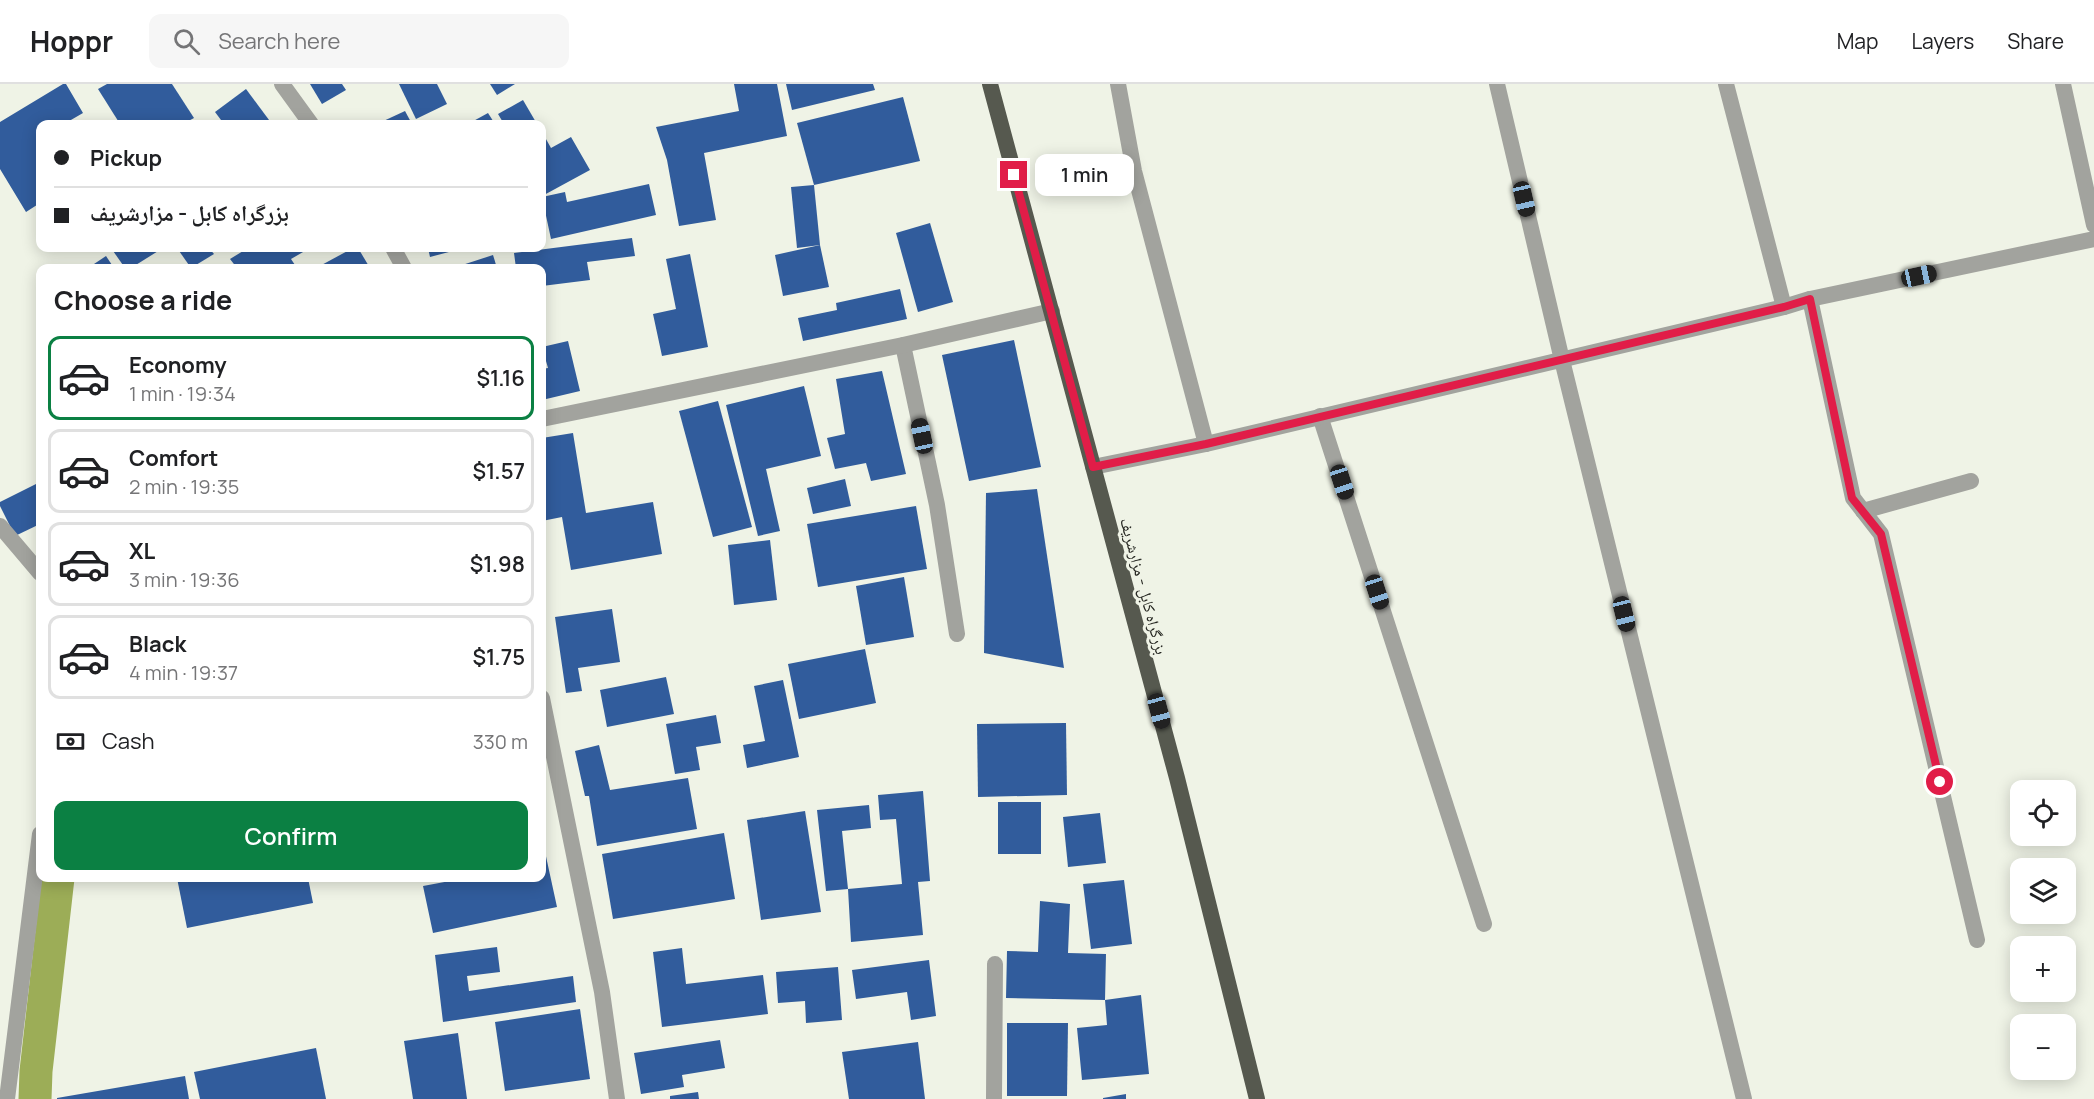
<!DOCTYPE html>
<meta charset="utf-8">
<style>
:root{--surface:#fff;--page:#f6f6f6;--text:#202124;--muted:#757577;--line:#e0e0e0;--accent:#0b8043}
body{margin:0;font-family:Manrope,"Noto Naskh Arabic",sans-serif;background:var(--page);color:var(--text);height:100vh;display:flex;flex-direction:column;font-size:22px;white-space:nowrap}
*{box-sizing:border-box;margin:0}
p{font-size:20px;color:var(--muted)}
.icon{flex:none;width:33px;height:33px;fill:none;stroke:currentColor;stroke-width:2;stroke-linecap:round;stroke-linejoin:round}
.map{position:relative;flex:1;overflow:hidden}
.details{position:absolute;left:36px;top:180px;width:510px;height:618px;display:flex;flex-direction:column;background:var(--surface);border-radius:12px;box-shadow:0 3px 15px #0003}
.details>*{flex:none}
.top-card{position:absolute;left:36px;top:36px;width:510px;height:132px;border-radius:12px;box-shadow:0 3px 15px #0003;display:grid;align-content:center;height:132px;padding:0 18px;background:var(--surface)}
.buttons{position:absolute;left:2010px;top:696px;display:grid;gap:12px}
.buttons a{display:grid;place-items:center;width:66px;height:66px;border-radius:12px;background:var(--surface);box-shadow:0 3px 15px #0003;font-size:30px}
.end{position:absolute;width:27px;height:27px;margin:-14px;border:8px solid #e11d48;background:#fff;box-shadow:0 0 0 3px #fff}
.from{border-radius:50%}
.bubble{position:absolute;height:42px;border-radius:12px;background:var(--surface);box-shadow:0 3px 15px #0003;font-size:20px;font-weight:600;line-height:42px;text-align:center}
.car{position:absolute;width:18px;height:36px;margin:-18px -9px;border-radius:8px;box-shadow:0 0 4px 2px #0007;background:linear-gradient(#222 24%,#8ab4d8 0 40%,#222 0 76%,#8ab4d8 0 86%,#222 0)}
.top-card b{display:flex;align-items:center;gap:21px;height:57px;font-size:22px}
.top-card b+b{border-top:2px solid var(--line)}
.top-card i{width:15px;height:15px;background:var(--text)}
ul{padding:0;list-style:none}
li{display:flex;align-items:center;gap:18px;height:84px;margin:0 12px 9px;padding:0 6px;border:3px solid var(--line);border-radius:12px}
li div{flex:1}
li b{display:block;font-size:22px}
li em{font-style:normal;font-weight:600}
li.on{border-color:var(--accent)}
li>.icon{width:54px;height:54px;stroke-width:1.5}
h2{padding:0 18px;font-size:27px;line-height:72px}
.pay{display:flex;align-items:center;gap:15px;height:66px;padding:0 18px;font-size:22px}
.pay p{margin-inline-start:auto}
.action{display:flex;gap:12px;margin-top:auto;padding:12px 18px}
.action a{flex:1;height:69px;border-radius:12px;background:var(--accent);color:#fff;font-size:24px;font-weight:600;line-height:69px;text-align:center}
header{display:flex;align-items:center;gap:36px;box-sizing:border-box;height:84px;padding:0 30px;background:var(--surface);border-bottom:2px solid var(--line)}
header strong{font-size:28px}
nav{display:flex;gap:33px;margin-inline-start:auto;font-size:21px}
.search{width:420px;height:54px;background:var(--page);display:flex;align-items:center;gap:15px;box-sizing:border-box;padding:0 21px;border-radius:12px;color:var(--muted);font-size:22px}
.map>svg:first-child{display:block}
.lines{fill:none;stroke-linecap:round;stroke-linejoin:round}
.canal{stroke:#9cad57;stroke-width:33}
.building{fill:#315c9c}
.minor{stroke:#a2a39e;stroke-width:16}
.trunk{stroke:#56594f;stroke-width:16}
.route{stroke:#e11d48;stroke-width:8}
.labels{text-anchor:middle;stroke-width:6;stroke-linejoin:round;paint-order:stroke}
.street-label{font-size:16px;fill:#252621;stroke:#eff3e6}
</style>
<header>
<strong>Hoppr</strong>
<div class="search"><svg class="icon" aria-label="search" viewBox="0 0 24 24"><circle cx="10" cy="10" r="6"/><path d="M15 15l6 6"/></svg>Search here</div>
<nav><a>Map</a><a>Layers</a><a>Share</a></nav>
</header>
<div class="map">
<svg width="2094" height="1015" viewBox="0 0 2094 1015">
<rect width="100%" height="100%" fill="#eff3e6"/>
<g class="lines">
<polyline class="canal" points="35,1015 36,987 58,794"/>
</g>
<g class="building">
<polygon points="63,0 66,0 83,29 64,40 40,40 40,119 26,128 0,85 0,38"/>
<polygon points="107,0 172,0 194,34 183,40 120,40 98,5"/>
<polygon points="310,0 342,0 346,6 322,20"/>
<polygon points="399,0 437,0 447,20 416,35"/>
<polygon points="490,0 515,0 497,11"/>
<polygon points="734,0 777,0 787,52 704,69 716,136 679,142 667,76 656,43 739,27"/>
<polygon points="786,0 873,0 875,6 792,26"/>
<polygon points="246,5 272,40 224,40 215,28"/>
<polygon points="903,13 920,77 814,101 797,39"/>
<polygon points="523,16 537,40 504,40 498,30"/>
<polygon points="405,27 412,40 377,40"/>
<polygon points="488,29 495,40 468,40"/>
<polygon points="542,48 551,64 571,53 590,86 544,111 542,107"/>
<polygon points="649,100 656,131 551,155 542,113 565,108 567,118"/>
<polygon points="814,101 820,161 797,164 791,103"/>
<polygon points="930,139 953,218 918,228 896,149"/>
<polygon points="632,154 635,172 587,178 590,196 542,202 542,184 516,184 514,169"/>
<polygon points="820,161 829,203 783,212 775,171"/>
<polygon points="111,164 163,164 131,184 125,184"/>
<polygon points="177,164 209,164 214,170 191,184"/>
<polygon points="248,164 310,164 291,175 297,184 237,184 230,175"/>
<polygon points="353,164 358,164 370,184 316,184"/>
<polygon points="428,164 464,164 430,173"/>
<polygon points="690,170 708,263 662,272 653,230 676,225 666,175"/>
<polygon points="493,171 497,184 453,184"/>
<polygon points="106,172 114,184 88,184"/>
<polygon points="900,205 907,235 803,257 798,234 837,226 836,219"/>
<polygon points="1014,256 1041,383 969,397 942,271"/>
<polygon points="568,257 580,307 542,316 542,285 548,284 542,263"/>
<polygon points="882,287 906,390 871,397 866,379 835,385 827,354 845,350 836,295"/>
<polygon points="804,302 821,372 766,385 780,447 758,452 726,321"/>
<polygon points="718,317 752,443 713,453 679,327"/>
<polygon points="573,349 586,429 653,418 662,470 571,486 562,433 542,437 542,354"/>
<polygon points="845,395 851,422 813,430 807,404"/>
<polygon points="40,398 40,440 15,452 0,422 0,418"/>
<polygon points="1037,405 1064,584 984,569 986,409"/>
<polygon points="916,422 927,485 818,503 807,440"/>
<polygon points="770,456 777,516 734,521 728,461"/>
<polygon points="904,493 914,553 866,561 856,502"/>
<polygon points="612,525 620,578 578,584 582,607 566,609 555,533"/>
<polygon points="865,565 876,619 799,635 788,580"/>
<polygon points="666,593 674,630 607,643 600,606"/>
<polygon points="783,596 799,673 747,684 743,661 765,657 754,602"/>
<polygon points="716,631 721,659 696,663 700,686 675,690 666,640"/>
<polygon points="1066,639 1067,711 978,713 977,640"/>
<polygon points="599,661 610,706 688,694 697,745 597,762 589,712 585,712 575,667"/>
<polygon points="923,707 930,797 918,798 923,851 851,858 848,805 902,800 896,735 880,736 878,711"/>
<rect x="998" y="718" width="43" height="52"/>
<polygon points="869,721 871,744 842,747 848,805 826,807 817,726"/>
<polygon points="805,727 821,828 761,836 747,736"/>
<polygon points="1100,729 1106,779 1068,783 1063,733"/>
<polygon points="724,749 735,815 613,835 602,770"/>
<polygon points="542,754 557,823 433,849 423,802 466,794 542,794"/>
<polygon points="177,794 308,794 313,819 187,844"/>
<polygon points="1124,796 1132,860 1091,865 1083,800"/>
<polygon points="1040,817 1070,820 1068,869 1106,870 1105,916 1141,911 1149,990 1082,996 1077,944 1107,941 1105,916 1006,914 1007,867 1038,868"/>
<polygon points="497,863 500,888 467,892 469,907 573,892 576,918 443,938 435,871"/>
<polygon points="682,864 686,900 763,891 768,930 662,943 653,868"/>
<polygon points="929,876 936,932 911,936 907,908 856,915 852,886"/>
<polygon points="838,883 842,936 806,939 805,917 778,919 776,888"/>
<polygon points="580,925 590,995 505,1007 495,938"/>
<polygon points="1007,939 1068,939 1067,1012 1007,1012"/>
<polygon points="458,949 467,1015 413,1015 404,957"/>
<polygon points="720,956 725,984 682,991 684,1003 641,1010 634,969"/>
<polygon points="918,958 925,1015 849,1015 842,968"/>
<polygon points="316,964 326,1015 200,1015 194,988"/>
<polygon points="185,992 189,1015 57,1015 57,1014"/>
<polygon points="698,1008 699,1015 670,1015 670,1012"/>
<polygon points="1126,1010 1126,1015 1103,1015 1103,1014"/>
</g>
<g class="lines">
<g class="minor">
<polyline points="282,0 311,40"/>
<polyline points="1118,0 1134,87 1206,360"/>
<polyline points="1497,0 1562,276 1744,1015"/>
<polyline points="1726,0 1784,223"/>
<polyline points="2063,0 2094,141"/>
<polyline points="393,164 404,184"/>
<polyline points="1810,215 1853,414 1881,450 1977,856"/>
<polyline points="903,261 937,421 957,550"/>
<polyline points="1320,332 1484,840"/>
<polyline points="542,335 903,261 1052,227"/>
<polyline points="1093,383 1206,360 1784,223 1810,215 2094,155"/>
<polyline points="1863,427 1971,397"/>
<polyline points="0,442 40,489"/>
<polyline points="542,614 602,908 617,1015"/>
<polyline points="7,1015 40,750"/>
<polyline points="994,1015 995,880"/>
</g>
<polyline class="trunk" points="990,0 1177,694 1257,1015"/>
</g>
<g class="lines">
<polyline class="route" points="1014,91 1093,383 1206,360 1784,223 1810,215 1852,414 1881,450 1940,698"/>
</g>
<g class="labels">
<g class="street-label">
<text transform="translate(1144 502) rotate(75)" y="6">بزرگراه کابل - مزارشریف</text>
</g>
</g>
</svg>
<div class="buttons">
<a><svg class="icon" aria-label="locate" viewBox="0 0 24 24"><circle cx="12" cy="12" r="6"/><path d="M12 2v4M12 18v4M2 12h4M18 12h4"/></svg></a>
<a><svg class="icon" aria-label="layers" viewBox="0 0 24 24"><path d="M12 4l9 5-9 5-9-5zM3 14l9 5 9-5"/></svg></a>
<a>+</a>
<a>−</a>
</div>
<i class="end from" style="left:1940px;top:698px"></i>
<i class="end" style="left:1014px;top:91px"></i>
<div class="bubble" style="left:1035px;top:70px;width:99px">1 min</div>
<i class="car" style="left:1524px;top:115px;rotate:167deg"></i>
<i class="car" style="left:1919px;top:192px;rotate:78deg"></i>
<i class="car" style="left:922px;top:352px;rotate:348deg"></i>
<i class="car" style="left:1342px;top:398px;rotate:162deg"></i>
<i class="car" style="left:1377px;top:508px;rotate:162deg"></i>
<i class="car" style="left:1624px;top:530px;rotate:166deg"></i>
<i class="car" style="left:1159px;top:627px;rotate:165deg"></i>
<div class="top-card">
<b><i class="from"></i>Pickup</b>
<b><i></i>بزرگراه کابل - مزارشریف</b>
</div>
<section class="details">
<h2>Choose a ride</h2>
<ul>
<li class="on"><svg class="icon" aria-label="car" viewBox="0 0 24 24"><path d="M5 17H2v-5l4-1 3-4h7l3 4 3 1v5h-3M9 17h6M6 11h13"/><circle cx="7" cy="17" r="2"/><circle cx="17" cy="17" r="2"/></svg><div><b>Economy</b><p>1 min · 19:34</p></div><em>$1.16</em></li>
<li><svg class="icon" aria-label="car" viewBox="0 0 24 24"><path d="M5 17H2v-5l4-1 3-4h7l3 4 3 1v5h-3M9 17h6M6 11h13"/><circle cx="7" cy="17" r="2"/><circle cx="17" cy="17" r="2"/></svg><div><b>Comfort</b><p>2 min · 19:35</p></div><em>$1.57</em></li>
<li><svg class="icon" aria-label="car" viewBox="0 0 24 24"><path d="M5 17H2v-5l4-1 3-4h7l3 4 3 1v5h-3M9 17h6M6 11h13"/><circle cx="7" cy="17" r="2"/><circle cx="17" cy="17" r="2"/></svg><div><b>XL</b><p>3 min · 19:36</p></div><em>$1.98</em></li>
<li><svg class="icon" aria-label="car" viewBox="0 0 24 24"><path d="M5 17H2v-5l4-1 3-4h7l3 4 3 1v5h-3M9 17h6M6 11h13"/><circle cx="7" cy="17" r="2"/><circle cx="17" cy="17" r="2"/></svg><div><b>Black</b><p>4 min · 19:37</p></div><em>$1.75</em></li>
</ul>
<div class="pay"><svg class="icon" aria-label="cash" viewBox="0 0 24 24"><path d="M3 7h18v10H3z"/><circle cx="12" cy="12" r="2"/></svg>Cash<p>330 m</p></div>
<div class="action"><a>Confirm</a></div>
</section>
</div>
